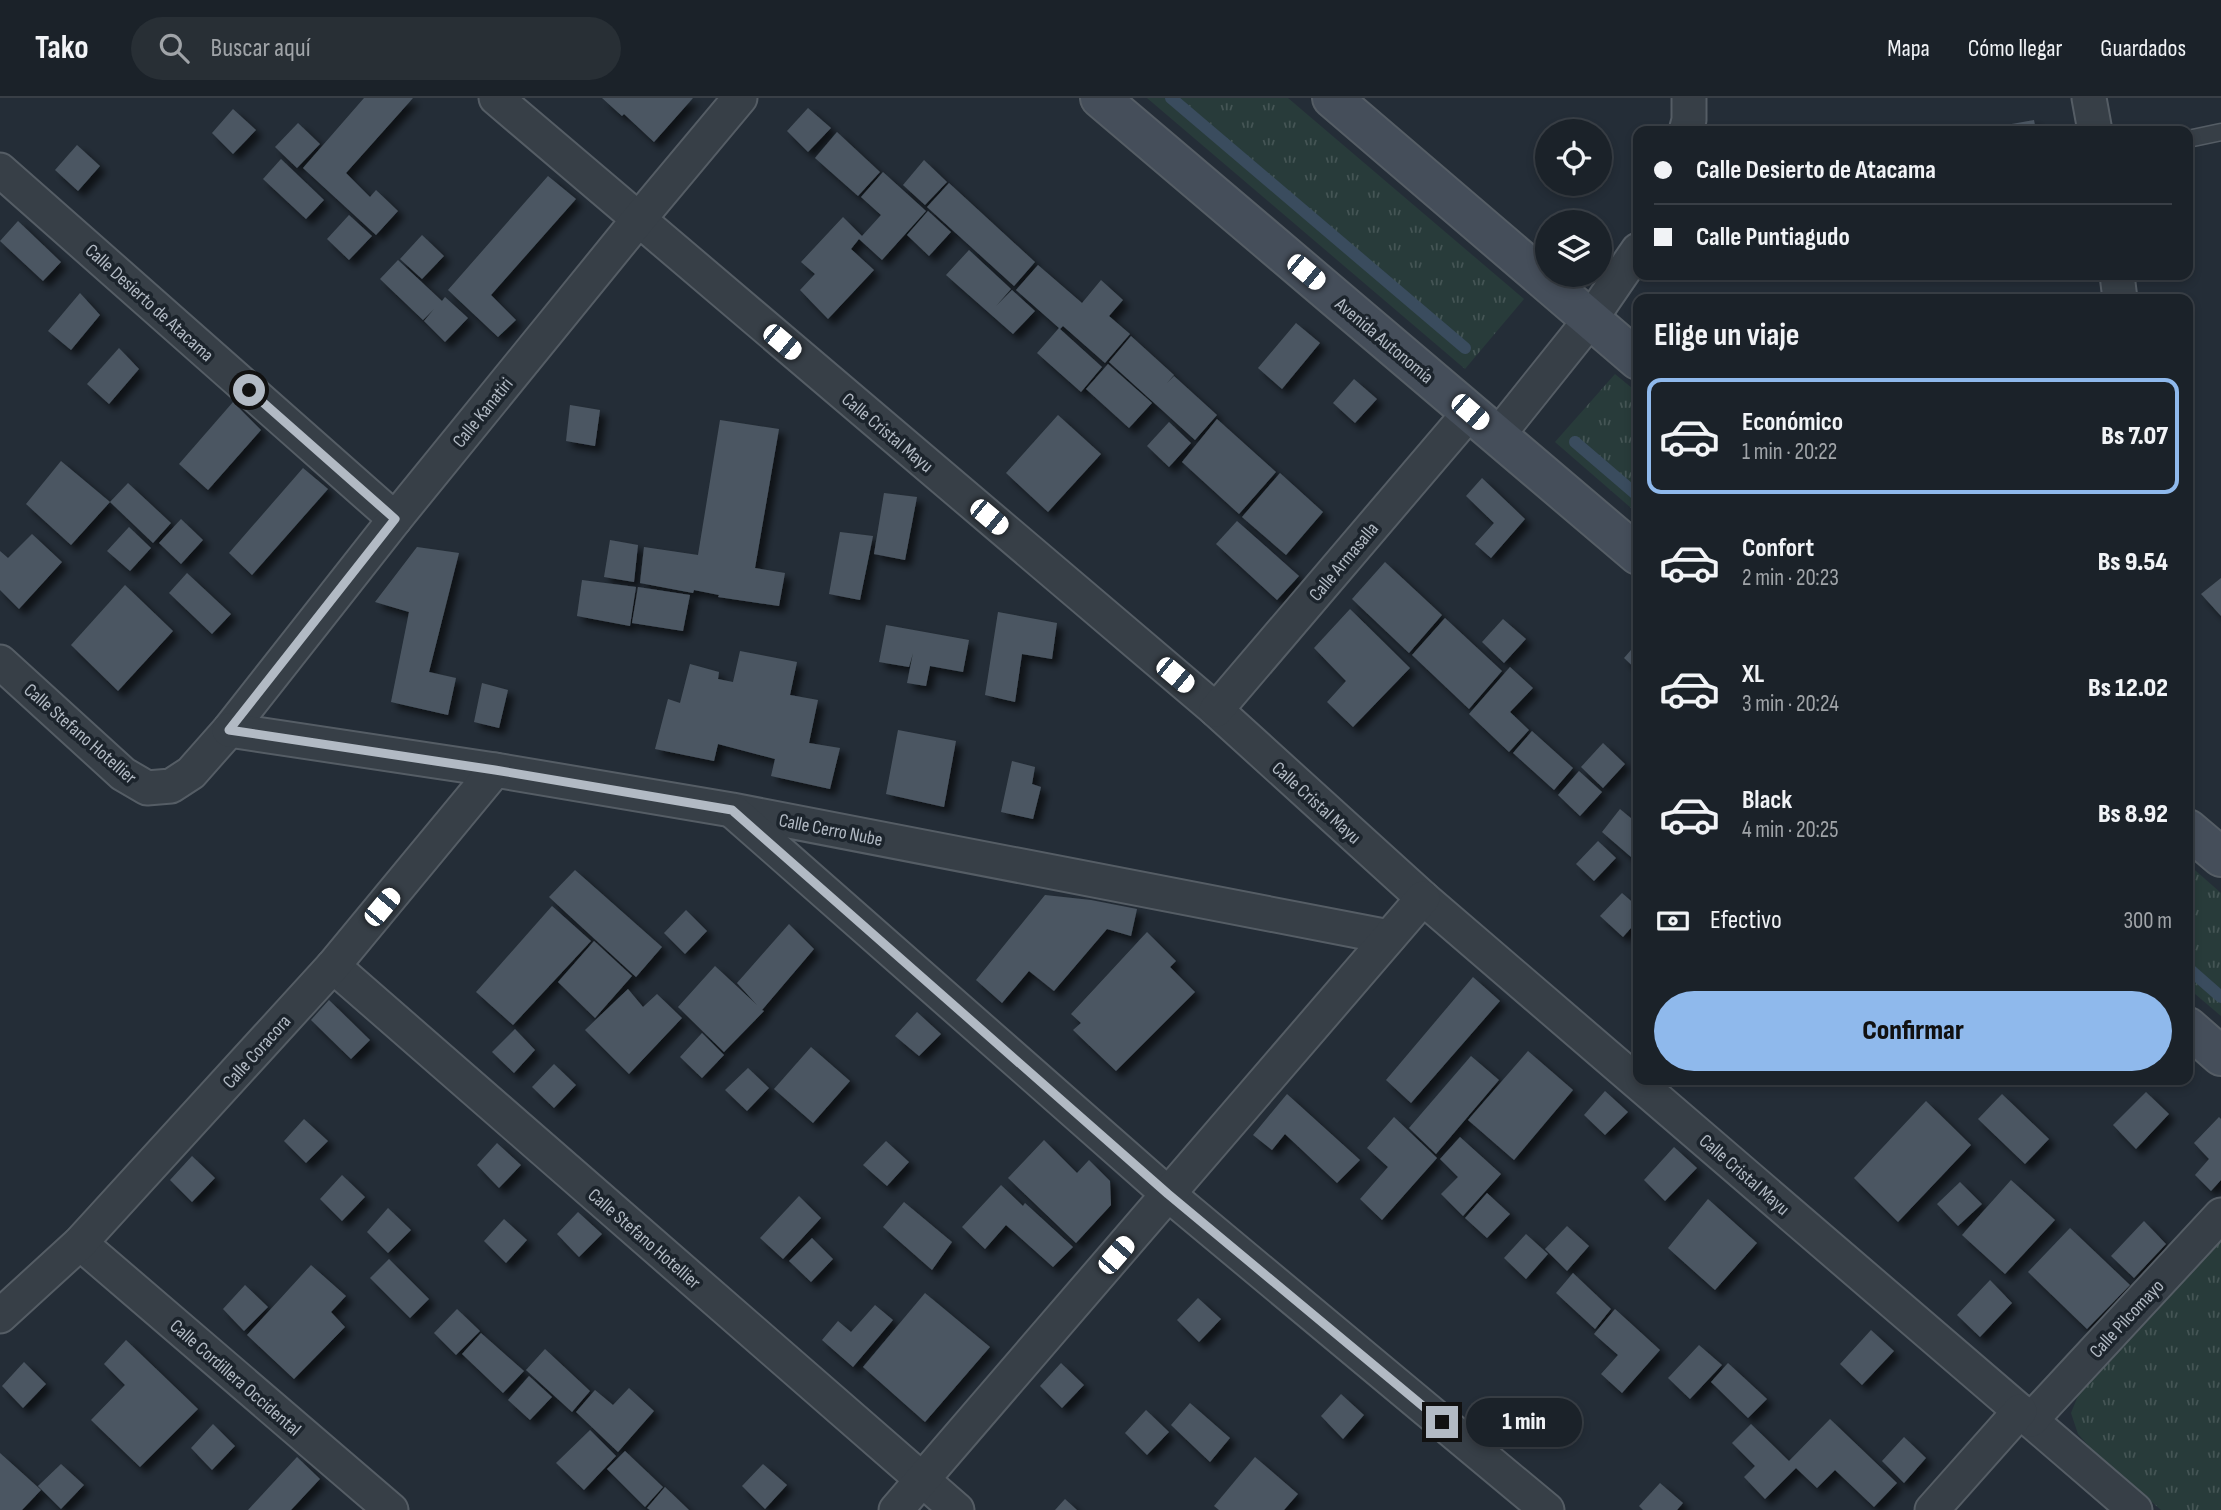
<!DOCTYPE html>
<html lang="es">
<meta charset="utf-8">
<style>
:root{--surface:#1b2229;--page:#282f35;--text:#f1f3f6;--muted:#a0a4a8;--line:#393f46;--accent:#8fb9ec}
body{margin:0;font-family:"Sofia Sans Condensed",sans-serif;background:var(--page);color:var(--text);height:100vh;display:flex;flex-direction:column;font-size:26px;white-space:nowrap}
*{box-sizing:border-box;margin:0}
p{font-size:23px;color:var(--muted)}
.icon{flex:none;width:38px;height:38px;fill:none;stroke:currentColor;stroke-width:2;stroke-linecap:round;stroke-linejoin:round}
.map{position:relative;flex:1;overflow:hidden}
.drawer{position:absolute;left:1633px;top:196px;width:560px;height:791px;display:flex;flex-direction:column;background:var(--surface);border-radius:14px;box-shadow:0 4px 10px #0003,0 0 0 2px var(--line)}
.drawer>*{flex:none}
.banner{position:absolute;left:1633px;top:28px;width:560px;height:154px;border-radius:14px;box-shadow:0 4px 10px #0003,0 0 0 2px var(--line);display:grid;align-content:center;height:154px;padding:0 21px;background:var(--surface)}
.fabs{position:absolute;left:1535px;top:21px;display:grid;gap:14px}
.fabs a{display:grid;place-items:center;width:77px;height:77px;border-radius:50%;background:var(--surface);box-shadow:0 4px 10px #0003,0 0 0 2px var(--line);font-size:35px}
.end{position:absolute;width:32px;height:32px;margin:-16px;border:9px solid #b2bac4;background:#111;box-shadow:0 0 0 4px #111}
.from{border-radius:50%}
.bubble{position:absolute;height:49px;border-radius:24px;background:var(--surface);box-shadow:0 4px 10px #0003,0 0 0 2px var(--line);font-size:23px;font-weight:800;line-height:49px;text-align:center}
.car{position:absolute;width:21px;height:42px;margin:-21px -10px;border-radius:9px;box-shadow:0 0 5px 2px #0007;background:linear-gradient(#fff 24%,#345 0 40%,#fff 0 76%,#345 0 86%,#fff 0)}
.banner b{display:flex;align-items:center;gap:24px;height:66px;font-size:26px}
.banner b+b{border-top:2px solid var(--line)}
.banner i{width:18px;height:18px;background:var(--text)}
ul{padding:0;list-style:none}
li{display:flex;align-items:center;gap:21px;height:116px;margin:0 14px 10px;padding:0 7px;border:4px solid transparent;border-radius:14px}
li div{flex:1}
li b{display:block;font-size:26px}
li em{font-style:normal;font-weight:800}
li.on{border-color:var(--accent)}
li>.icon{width:63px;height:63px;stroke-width:1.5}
h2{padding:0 21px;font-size:32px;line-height:84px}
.pay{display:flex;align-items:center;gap:18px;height:77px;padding:0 21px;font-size:26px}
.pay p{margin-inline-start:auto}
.cta{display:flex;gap:14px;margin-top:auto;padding:14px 21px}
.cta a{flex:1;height:80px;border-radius:42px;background:var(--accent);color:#111;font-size:28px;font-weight:800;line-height:80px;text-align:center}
header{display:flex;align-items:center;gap:42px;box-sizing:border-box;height:98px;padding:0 35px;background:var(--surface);border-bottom:2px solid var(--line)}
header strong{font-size:33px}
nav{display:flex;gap:38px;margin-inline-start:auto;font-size:24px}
.search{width:490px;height:63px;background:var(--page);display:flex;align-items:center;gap:18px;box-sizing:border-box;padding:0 24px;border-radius:38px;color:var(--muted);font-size:26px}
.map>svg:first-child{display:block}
.grass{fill:url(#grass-tufts)}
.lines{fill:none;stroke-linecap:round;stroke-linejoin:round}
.stream{stroke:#3a4c5e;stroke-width:12}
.building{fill:#4c5762;filter:url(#shadow)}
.lane-casing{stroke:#555d65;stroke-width:19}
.street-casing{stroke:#555d65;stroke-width:37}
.secondary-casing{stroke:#555d65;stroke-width:42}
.lane{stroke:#373f47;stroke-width:16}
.street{stroke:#373f47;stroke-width:33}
.secondary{stroke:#454e5a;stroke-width:38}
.route{stroke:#b2bac4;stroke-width:9}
.labels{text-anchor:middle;stroke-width:7;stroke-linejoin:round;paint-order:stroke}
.street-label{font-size:19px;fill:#b2bac4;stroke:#1c242c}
</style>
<header>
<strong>Tako</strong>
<div class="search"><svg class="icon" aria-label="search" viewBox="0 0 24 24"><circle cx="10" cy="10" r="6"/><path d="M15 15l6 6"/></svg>Buscar aquí</div>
<nav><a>Mapa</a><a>Cómo llegar</a><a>Guardados</a></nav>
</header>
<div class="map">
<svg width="2221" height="1412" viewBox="0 0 2221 1412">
<defs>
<pattern id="grass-tufts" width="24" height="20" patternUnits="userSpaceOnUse" patternTransform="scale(1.75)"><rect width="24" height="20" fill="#283b3a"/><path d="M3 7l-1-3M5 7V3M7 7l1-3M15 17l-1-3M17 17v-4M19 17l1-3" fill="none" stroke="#455555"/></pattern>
<filter id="shadow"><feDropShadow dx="6" dy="6" stdDeviation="3.5" flood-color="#0009"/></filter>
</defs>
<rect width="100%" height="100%" fill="#242d37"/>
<g class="grass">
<polygon points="1147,0 1288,0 1524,201 1465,271"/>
<polygon points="1615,276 1638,295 1638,416 1555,344"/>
<polygon points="2188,766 2221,795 2221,918 2188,890"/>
<polygon points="2221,1143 2221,1412 2161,1412 2092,1352 2078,1336 2071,1315 2080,1293"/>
</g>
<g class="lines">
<g class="stream">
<polyline points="1171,0 1465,250"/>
<polyline points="1575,344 1638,398"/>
<polyline points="2188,870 2221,899"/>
</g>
</g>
<g class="building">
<polygon points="364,0 413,0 346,75 370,99 376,92 398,113 376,137 303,70"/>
<polygon points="602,0 693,0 654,44 624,16 622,18"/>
<polygon points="808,10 831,30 808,54 787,33"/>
<polygon points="233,11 256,32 233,56 212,35"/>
<polygon points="2034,22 2036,33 1978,33 1978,32"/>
<polygon points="298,25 320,46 297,70 275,49"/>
<polygon points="837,34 880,74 858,98 815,60"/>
<polygon points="77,47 100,68 78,93 55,72"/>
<polygon points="281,61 324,102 306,121 263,81"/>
<polygon points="924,62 947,84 925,107 903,87"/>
<polygon points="883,74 926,113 882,162 859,141 851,151 874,172 828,221 800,192 815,176 801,164 843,119 862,138 881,117 861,99"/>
<polygon points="548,78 576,101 491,197 516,222 498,239 448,192"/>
<polygon points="949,85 1035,164 1014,188 927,109"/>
<polygon points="928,113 951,134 929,158 907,137"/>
<polygon points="349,117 372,138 349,162 327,141"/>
<polygon points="18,123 61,164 43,183 0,143"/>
<polygon points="422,137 444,158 422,181 400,161"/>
<polygon points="969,152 1011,191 996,208 1012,192 1035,213 1013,236 946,177"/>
<polygon points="398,162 442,203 445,199 468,220 445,244 424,223 434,211 423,222 380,181"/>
<polygon points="1038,167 1082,205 1101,182 1123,202 1109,218 1130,236 1105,265 1063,228 1060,231 1102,269 1081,294 1037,255 1059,230 1016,192"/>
<polygon points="80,195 100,217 71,252 48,233"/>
<polygon points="1296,225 1320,245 1282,291 1258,270"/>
<polygon points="1131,238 1174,277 1167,285 1174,278 1217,317 1195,342 1109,264"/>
<polygon points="119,250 139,271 109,306 87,286"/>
<polygon points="1108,266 1152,305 1129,330 1086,291"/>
<polygon points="1354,281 1377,301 1355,325 1333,305"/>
<polygon points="233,304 261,332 208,392 179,366"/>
<polygon points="570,307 600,312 595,348 566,343"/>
<polygon points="1058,317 1101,356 1048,414 1006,375"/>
<polygon points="1217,321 1276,374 1239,416 1182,364"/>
<polygon points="720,322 779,331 755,470 785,475 779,508 718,499 719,497 694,492 693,495 640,485 644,449 698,457"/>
<polygon points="1169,324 1191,345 1169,369 1147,348"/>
<polygon points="61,363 110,404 71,447 26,406"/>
<polygon points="303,370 328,391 252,477 229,455"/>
<polygon points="1280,375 1323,414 1286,457 1242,419"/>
<polygon points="1482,380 1525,421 1491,460 1475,446 1494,425 1466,398"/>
<polygon points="128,385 171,425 153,445 110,404"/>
<polygon points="884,395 917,399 905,462 874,456"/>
<polygon points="181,421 203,442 181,466 159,445"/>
<polygon points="1237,423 1299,478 1277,502 1216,446"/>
<polygon points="129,429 151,450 130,473 107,453"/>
<polygon points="840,434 873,438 860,502 829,496"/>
<polygon points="32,436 62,464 19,511 0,492 0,453 8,460"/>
<polygon points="610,442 638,447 634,484 604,479"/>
<polygon points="417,449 459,455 429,574 456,580 448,617 391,604 409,514 375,504"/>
<polygon points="1385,464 1442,517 1409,555 1352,501"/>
<polygon points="187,475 231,516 212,536 169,495"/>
<polygon points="2221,480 2221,518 2201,496"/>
<polygon points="582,482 636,489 630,528 577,518"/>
<polygon points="125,487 173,533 118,593 71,547"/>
<polygon points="638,489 690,497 683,533 632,525"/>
<polygon points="1350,511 1410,570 1353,629 1327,604 1346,583 1314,550"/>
<polygon points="998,514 1057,525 1052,561 1022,556 1015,604 985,597"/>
<polygon points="1445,520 1502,573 1469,611 1412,557"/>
<polygon points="1503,521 1526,541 1504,565 1482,544"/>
<polygon points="886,527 969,542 963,574 930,568 926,588 907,585 913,555 909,569 879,564"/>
<polygon points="1638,544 1638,573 1624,560"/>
<polygon points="740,553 797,564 790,597 818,602 809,645 840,650 830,691 771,678 775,661 718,646 714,663 655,651 668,601 680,605 690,566 719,574 718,581 733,584"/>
<polygon points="1510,569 1533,590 1510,614 1529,632 1509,654 1469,616"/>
<polygon points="482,585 508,592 499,630 474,624"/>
<polygon points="898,632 956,643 944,709 886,696"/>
<polygon points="1532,633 1573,670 1554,692 1513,655"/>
<polygon points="1603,645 1625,666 1603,690 1581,669"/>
<polygon points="1012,663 1035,669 1032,686 1041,689 1033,721 1001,714"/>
<polygon points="1579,673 1602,694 1580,718 1558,697"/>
<polygon points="1620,711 1638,726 1638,765 1602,734"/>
<polygon points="1598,743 1616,760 1594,783 1576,766"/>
<polygon points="575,772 662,849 636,879 549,799"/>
<polygon points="1622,795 1638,809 1638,822 1623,839 1600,818"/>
<polygon points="1045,797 1091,802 1137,811 1131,838 1107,831 1054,893 1029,873 1002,905 976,882"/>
<polygon points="552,808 591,843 513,927 476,894"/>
<polygon points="686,812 707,833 685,856 664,835"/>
<polygon points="789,826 814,851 762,912 764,913 724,954 678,909 715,868 757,907 737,885"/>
<polygon points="1147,834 1176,863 1170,869 1195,894 1116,973 1073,932 1081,925 1071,916"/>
<polygon points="594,843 632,878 595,920 558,884"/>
<polygon points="1473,879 1500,903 1411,1005 1386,982"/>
<polygon points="628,891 643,909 657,896 682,920 629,976 585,932"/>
<polygon points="329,902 370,942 351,961 311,922"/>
<polygon points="917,914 941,936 919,958 895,938"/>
<polygon points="515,931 535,952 514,975 492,954"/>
<polygon points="702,935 724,957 702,980 680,959"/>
<polygon points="811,949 850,983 813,1025 774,991"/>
<polygon points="1528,953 1573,992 1514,1062 1468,1022"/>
<polygon points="1471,958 1499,982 1436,1056 1409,1030"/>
<polygon points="554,966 576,987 554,1010 532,989"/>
<polygon points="748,970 769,990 747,1013 725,992"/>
<polygon points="1605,993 1628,1014 1605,1037 1584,1017"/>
<polygon points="2146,994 2169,1016 2136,1051 2113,1027"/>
<polygon points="1287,996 1360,1062 1337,1085 1285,1036 1272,1052 1253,1037"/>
<polygon points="2002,996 2049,1041 2025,1066 1978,1021"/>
<polygon points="1926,1003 1971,1047 1898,1124 1854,1080"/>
<polygon points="1394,1019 1437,1060 1382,1122 1360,1101 1388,1069 1367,1050"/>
<polygon points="2219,1019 2221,1021 2221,1082 2211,1093 2195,1077 2209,1061 2194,1045"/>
<polygon points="304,1021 328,1043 306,1065 284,1043"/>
<polygon points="1460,1039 1501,1076 1463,1118 1441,1096 1458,1079 1440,1061"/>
<polygon points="1044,1042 1077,1075 1089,1062 1110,1083 1111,1107 1076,1145 1008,1080"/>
<polygon points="886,1043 909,1064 887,1088 863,1067"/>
<polygon points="497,1045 521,1067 499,1090 477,1067"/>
<polygon points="1674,1049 1697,1070 1665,1103 1644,1082"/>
<polygon points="192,1058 215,1080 192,1104 170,1082"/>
<polygon points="342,1077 365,1099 342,1123 320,1101"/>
<polygon points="2011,1082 2055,1122 2005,1176 1962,1137"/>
<polygon points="1960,1084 1982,1106 1958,1128 1937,1106"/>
<polygon points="1001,1087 1023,1108 1025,1105 1073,1149 1053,1169 1006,1127 985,1151 962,1129"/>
<polygon points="1487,1095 1510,1116 1487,1140 1465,1120"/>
<polygon points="799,1098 821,1120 783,1161 760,1140"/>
<polygon points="1708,1101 1757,1145 1715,1192 1668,1150"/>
<polygon points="904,1104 952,1144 932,1172 883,1129"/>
<polygon points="388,1110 411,1132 388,1155 367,1134"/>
<polygon points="578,1114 602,1136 579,1159 557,1136"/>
<polygon points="504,1121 527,1142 506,1165 484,1143"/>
<polygon points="2144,1123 2166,1146 2134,1180 2111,1158"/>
<polygon points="1567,1128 1589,1148 1567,1173 1545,1151"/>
<polygon points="2070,1130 2130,1187 2087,1231 2028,1174"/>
<polygon points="1526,1136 1548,1156 1526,1181 1504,1160"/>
<polygon points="812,1140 833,1161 811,1184 789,1163"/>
<polygon points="389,1161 429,1201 410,1220 370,1180"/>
<polygon points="311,1167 346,1198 331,1214 345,1229 294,1281 247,1237"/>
<polygon points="1573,1175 1611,1211 1595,1231 1556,1195"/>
<polygon points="1990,1182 2012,1205 1980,1239 1957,1217"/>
<polygon points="245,1187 268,1209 244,1233 223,1211"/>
<polygon points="925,1195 990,1249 925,1324 863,1269"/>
<polygon points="1198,1200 1221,1221 1199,1244 1177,1222"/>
<polygon points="875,1207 893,1222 853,1269 822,1242 838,1223 851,1234"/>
<polygon points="457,1211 480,1233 456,1257 434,1235"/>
<polygon points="1615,1211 1660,1252 1622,1295 1601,1276 1618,1257 1594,1236"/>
<polygon points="1871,1232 1894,1253 1862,1287 1840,1266"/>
<polygon points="481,1235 524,1273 503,1295 462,1256"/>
<polygon points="126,1242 198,1311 140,1369 91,1322 125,1287 104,1266"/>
<polygon points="1699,1247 1722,1267 1690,1301 1668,1280"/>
<polygon points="545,1251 590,1293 572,1314 526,1272"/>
<polygon points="24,1264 46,1286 23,1310 2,1288"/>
<polygon points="1061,1265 1084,1287 1062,1310 1040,1288"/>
<polygon points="1728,1265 1767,1301 1748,1320 1711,1284"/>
<polygon points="529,1278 552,1299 530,1322 508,1302"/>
<polygon points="629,1290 654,1313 618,1354 576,1314 595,1292 613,1307"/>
<polygon points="1341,1296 1364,1317 1343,1341 1321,1318"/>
<polygon points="1190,1305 1230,1340 1210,1364 1171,1327"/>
<polygon points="1146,1312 1169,1334 1147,1357 1125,1335"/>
<polygon points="1830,1321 1897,1385 1874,1409 1835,1372 1817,1390 1796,1370 1765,1401 1744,1379 1755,1368 1732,1345 1751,1326 1789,1363"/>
<polygon points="213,1326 235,1348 212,1372 191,1350"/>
<polygon points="590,1332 616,1358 584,1392 556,1365"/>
<polygon points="1904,1339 1926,1360 1904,1385 1882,1363"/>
<polygon points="625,1353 663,1389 645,1409 607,1371"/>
<polygon points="0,1355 41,1392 22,1412 0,1412"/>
<polygon points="297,1359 320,1381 291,1412 248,1412"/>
<polygon points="1255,1359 1298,1396 1284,1412 1219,1412 1214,1408"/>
<polygon points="61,1366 84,1387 61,1411 38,1388"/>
<polygon points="763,1366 787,1387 765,1411 742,1388"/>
<polygon points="1660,1385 1683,1405 1677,1412 1643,1412 1639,1408"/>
<polygon points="665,1389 689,1412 650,1412 647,1410"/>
<polygon points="1065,1401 1077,1412 1055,1412"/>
</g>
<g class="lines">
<defs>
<polyline id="lane" points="2188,41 2221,34"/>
<g id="street">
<polyline points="496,0 1216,612 1423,800 2135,1412"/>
<polyline points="2089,0 2095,33"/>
<polyline points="1686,33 1689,22 1689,0"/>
<polyline points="0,72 395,421"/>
<polyline points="2117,177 2120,201"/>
<polyline points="1498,337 1590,222 1638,152"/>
<polyline points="0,564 123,676 147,690 171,688 191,675 229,632 395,421 638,122 740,0"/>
<polyline points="1216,612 1470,314"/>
<polyline points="229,632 495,672 732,712 1389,839"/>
<polyline points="734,714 1168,1096 1547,1412"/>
<polyline points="333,868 957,1412"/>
<polyline points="80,1145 391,1412"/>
<polyline points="0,1218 80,1145 333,868 495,672"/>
<polyline points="2031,1322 2221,1117"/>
<polyline points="896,1412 1423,800"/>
<polyline points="1932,1412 2020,1313"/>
</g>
<g id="secondary">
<polyline points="1100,0 1638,457"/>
<polyline points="1332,0 1638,262"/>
<polyline points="2188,731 2221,759"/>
<polyline points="2188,929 2221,958"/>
</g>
</defs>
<use href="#lane" class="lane-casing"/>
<use href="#street" class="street-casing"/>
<use href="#secondary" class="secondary-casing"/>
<use href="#lane" class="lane"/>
<use href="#street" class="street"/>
<use href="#secondary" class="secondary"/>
</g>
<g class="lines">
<polyline class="route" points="249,292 395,421 229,632 495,672 732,712 1168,1096 1442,1324"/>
</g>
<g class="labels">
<g class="street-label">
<text transform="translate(150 204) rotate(42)" y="7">Calle Desierto de Atacama</text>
<text transform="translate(1385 242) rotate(40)" y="7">Avenida Autonomía</text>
<text transform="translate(482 314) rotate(-51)" y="7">Calle Kanatiri</text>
<text transform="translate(888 334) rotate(40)" y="7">Calle Cristal Mayu</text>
<text transform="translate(1343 463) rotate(-50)" y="7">Calle Armasalla</text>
<text transform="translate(81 635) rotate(41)" y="7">Calle Stefano Hotellier</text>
<text transform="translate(1317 704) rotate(42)" y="7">Calle Cristal Mayu</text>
<text transform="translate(831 731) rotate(11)" y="7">Calle Cerro Nube</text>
<text transform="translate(256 953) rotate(-48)" y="7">Calle Coracora</text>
<text transform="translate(1745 1076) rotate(41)" y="7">Calle Cristal Mayu</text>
<text transform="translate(645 1140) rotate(41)" y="7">Calle Stefano Hotellier</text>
<text transform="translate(2126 1220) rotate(-47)" y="7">Calle Pilcomayo</text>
<text transform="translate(236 1279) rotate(41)" y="7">Calle Cordillera Occidental</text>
</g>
</g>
</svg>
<div class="fabs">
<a><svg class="icon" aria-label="locate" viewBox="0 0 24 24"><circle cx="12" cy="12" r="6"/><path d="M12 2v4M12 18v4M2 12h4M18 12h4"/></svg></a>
<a><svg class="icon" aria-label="layers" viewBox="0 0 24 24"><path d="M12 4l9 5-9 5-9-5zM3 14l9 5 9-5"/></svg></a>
</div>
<i class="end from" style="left:249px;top:292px"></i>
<i class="end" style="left:1442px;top:1324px"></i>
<div class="bubble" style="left:1466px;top:1300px;width:116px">1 min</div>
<i class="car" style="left:1306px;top:174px;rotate:130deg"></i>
<i class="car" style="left:782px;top:244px;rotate:130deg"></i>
<i class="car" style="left:1470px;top:314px;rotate:131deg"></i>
<i class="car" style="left:989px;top:419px;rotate:130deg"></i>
<i class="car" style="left:1175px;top:577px;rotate:130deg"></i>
<i class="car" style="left:382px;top:809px;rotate:40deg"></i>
<i class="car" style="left:1116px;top:1157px;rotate:41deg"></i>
<div class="banner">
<b><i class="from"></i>Calle Desierto de Atacama</b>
<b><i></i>Calle Puntiagudo</b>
</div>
<section class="drawer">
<h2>Elige un viaje</h2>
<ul>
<li class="on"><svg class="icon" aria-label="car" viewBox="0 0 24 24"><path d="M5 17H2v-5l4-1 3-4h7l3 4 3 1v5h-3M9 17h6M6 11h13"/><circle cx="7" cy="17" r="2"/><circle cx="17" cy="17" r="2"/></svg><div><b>Económico</b><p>1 min · 20:22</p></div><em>Bs 7.07</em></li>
<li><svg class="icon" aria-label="car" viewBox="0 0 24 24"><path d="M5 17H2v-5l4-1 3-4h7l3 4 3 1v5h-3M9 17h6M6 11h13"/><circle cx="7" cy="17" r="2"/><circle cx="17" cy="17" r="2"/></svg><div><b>Confort</b><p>2 min · 20:23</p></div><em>Bs 9.54</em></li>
<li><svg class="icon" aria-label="car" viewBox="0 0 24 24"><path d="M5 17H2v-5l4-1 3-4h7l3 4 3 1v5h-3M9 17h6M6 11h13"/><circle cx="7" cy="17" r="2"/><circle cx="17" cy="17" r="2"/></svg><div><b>XL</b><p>3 min · 20:24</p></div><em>Bs 12.02</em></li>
<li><svg class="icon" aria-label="car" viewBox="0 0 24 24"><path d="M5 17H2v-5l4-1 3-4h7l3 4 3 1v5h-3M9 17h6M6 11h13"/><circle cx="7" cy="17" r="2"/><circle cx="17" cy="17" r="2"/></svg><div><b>Black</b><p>4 min · 20:25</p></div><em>Bs 8.92</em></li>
</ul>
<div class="pay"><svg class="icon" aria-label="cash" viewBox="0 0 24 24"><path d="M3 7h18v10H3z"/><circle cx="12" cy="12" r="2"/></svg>Efectivo<p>300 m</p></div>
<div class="cta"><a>Confirmar</a></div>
</section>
</div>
